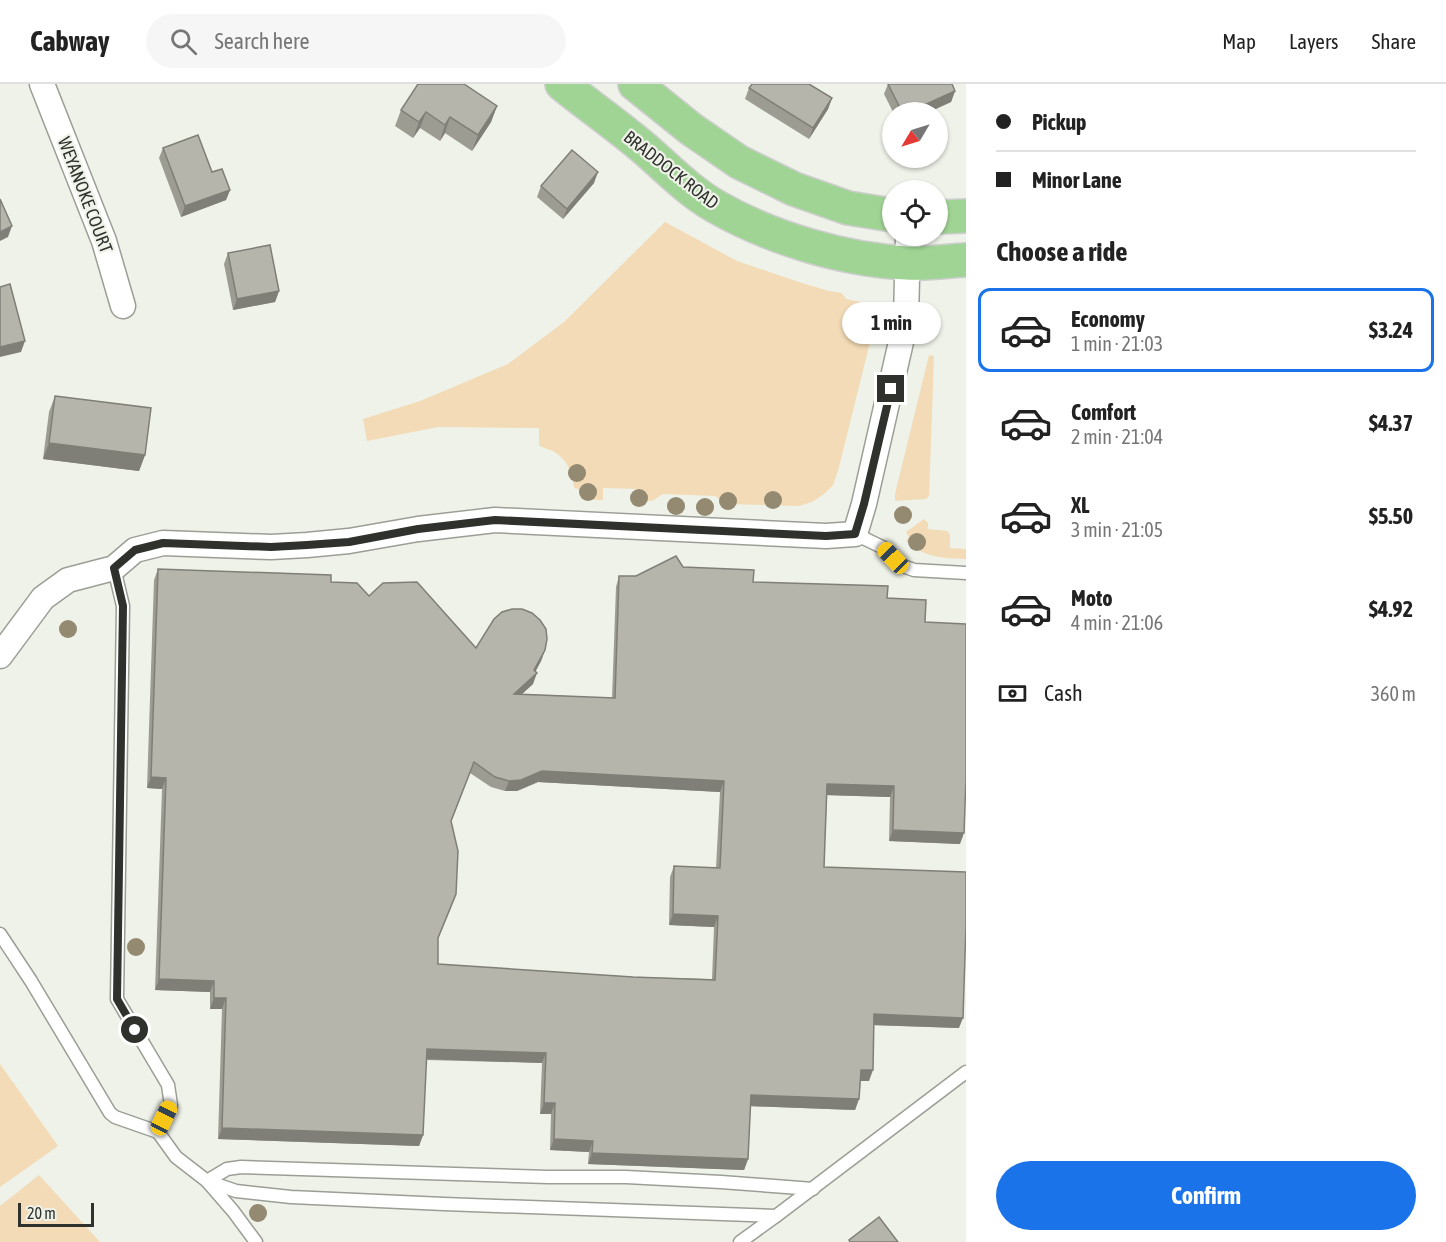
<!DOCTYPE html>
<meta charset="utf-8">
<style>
:root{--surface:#fff;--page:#f6f6f6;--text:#222;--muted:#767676;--line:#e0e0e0;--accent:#1a73e8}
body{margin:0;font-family:"Asap Condensed",sans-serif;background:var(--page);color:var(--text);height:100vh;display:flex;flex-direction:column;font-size:22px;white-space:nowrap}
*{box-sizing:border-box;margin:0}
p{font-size:20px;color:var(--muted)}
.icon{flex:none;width:33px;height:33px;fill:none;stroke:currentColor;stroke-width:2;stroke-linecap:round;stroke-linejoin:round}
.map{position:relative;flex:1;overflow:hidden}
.panel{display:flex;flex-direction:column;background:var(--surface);width:480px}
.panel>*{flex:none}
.hud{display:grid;align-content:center;height:132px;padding:0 30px;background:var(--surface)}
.needle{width:39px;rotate:232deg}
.tools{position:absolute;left:882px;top:18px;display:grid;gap:12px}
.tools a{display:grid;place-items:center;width:66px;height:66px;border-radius:50%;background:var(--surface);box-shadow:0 2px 4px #0004;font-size:30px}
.scale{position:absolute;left:18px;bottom:15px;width:76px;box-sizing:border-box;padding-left:6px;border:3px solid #2f312d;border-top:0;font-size:16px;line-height:21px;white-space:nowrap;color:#2f312d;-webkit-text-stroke:4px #eff2e8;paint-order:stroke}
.end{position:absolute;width:27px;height:27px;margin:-14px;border:8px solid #2f312d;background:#fff;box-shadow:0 0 0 3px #fff}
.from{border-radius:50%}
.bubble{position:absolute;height:42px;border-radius:21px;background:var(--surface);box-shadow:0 2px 4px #0004;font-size:20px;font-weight:700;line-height:42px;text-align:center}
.car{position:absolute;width:18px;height:36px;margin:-18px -9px;border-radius:8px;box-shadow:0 0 4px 2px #0007;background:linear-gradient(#f5c518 24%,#345 0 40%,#f5c518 0 76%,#345 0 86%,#f5c518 0)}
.hud b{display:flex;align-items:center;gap:21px;height:57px;font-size:22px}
.hud b+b{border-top:2px solid var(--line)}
.hud i{width:15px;height:15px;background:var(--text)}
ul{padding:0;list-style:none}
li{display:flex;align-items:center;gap:18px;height:84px;margin:0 12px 9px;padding:0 18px;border:3px solid transparent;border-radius:12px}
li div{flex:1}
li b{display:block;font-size:22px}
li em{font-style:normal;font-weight:700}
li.active{border-color:var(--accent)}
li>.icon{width:54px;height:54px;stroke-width:1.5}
h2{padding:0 30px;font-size:27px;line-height:72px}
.pay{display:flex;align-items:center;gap:15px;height:66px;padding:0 30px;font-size:22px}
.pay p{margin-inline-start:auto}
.primary-button{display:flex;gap:12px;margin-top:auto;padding:12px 30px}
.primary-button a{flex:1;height:69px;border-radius:36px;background:var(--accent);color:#fff;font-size:24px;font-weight:700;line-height:69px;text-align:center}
header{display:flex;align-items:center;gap:36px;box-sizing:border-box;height:84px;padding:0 30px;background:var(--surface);border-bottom:2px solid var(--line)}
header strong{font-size:28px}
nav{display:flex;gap:33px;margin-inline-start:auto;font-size:21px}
.search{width:420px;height:54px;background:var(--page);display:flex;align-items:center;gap:15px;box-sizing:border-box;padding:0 21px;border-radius:33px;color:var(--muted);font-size:22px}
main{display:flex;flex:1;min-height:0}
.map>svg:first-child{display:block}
.green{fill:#f2dbb6}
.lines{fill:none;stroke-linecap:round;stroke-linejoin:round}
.service-casing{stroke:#9b9e95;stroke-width:15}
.minor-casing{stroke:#9b9e95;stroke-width:27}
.primary-casing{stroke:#cdcecd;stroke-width:36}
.service{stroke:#fff;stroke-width:12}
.minor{stroke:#fff;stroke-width:24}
.primary{stroke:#a0d495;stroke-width:33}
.tree{fill:#938a71}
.wall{fill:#9d9c93;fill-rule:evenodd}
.shaded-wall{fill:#7f7f78}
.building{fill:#b6b5ab;stroke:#7f7f78;stroke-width:1.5;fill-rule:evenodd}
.route{stroke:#2f312d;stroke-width:8}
.labels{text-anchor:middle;stroke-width:4.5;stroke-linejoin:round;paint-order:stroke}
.street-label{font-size:18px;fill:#2f312d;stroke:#eff2e8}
</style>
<header>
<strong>Cabway</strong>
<div class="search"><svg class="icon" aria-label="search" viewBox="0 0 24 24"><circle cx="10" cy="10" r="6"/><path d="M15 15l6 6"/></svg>Search here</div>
<nav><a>Map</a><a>Layers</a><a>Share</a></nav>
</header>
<main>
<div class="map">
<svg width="966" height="1158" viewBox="0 0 966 1158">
<rect width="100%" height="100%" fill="#eff2e8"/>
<g class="green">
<path d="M 665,138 L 737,177 L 802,199 L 829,207 L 842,209 L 846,215 L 865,219 C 872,230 873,237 872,250 L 838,387 L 833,401 L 824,410 L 812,418 L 799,422 L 727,420 L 715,412 L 663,410 L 652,417 L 638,417 L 638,405 L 603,404 L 603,416 C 592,416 582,417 579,405 L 574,404 C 573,389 567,375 553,367 C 548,365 543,364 539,361 L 539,344 L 438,343 L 367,357 L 363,335 L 420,317 L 508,280 L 564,238 Z"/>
<polygon points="929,271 934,272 929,412 926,415 895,417 895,410"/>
<path d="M 924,435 L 928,439 L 928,445 L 947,447 L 950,451 L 950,464 L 966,465 L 966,475 C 942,474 925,474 906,457 L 909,453 L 906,448 Z"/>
<polygon points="0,980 58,1062 0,1103"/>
<polygon points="39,1091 100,1158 0,1158 0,1122"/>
</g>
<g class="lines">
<defs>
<g id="service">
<polyline points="855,450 882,463 903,482 914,486 966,489"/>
<polyline points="114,484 123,522 117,915 168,1001 171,1021 158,1048 176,1073 207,1097 236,1107 291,1113 444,1120 776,1132 966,988"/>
<polyline points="0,850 31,897 110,1029 115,1033 158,1048"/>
<polyline points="256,1158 233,1127 207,1097 227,1085 241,1083 548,1093 626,1093 721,1098 813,1105"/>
<polyline points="740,1158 776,1132"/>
</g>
<g id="minor">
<polyline points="42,0 104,157 123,222"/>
<polyline points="0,572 43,514 68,496 114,484 135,466 163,459 271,463 307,461 349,457 418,445 495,436 826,452 855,450 864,420 906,236 908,152"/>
</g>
<g id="primary">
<path d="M 562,0 C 589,22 618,42 645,65 C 668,85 689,107 715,122 C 770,154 844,176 907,179 C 926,180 946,177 966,176"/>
<polyline points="635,0 691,45 739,78 794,105 848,124 892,131"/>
<polyline points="938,133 966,132"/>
</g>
</defs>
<use href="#service" class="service-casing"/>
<use href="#minor" class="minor-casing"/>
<use href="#primary" class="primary-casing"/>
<use href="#service" class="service"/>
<use href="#minor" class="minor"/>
<use href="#primary" class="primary"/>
</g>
<g class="tree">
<circle cx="577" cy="389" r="9"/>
<circle cx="588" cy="408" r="9"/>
<circle cx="639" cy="414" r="9"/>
<circle cx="773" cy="416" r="9"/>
<circle cx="728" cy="417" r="9"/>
<circle cx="676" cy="422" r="9"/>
<circle cx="705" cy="423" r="9"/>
<circle cx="903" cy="431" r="9"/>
<circle cx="917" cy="458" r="9"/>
<circle cx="68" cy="545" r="9"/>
<circle cx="136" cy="863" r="9"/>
<circle cx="258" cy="1129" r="9"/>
</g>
<g class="wall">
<polygon points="888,0 952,0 955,7 951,18 929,28 893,28 884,10"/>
<polygon points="749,4 832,14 828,25 809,55 745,15"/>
<polygon points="497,22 491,38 472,67 445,49 440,57 420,44 413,54 395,42 401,26"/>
<polygon points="163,64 212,88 230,106 226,116 181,133 159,74"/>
<polygon points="594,99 563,135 537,113 541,102"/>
<polygon points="228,169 279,207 275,218 233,226 224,180"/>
<polygon points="55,312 145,371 139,387 43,375 49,328"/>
<path d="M 683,483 L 753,498 L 887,514 L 925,538 L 960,760 L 889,757 L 890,713 L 827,711 L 824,783 L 959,944 L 874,941 L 869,997 L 860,997 L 859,1015 L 855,1026 L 750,1022 L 748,1075 L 744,1086 L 588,1080 L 589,1068 L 550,1066 L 551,1030 L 540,1030 L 542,979 L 426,976 L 423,1051 L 419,1062 L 218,1055 L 222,925 L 210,925 L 210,908 L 155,906 L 162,705 L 147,704 L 154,496 L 158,485 L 331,498 L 369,512 L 476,564 L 545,566 L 541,577 L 535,588 L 533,600 L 522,610 L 612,614 L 616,503 L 619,492 L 636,492 ZM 470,689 L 491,703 L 505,707 L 517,707 L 538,698 L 720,708 L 716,784 L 674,782 L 670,793 L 669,841 L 714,843 L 712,895 L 633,893 L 438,880 L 438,855 L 452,821 L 451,738 Z"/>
</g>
<g class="shaded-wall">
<polygon points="955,7 951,18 929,28 909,28"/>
<polygon points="832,14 828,25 809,55 813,44"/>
<polygon points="497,22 491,38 472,67 478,51"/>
<polygon points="426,28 420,44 413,54 419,38"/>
<polygon points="450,33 445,49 440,57 445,41"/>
<polygon points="598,88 594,99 563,135 567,125"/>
<polygon points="230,106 226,116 181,133 185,122"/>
<polygon points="12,142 8,153 0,157 0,148"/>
<polygon points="279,207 275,218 233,226 237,215"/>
<polygon points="25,257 21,268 0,273 0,263"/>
<polygon points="49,359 145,371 139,387 43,375"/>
<polygon points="545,566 541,577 532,594 537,589 533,600 510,621 514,610 534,586"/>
<polygon points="542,687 724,697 720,708 538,698 517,707 505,707 509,697"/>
<polygon points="151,693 166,694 162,705 147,704"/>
<polygon points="827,700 894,702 890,713 823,711"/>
<polygon points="893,746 964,749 960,760 889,757"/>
<polygon points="673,830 718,832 714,843 669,841"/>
<polygon points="159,895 214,897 210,908 155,906"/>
<polygon points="214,914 226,914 222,925 210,925"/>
<polygon points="874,930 963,934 959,944 870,941"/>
<polygon points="427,965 546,969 542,979 423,975"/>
<polygon points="861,986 873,986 869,997 857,997"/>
<polygon points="751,1011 859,1015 855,1026 747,1022"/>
<polygon points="544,1019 555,1019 551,1030 540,1030"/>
<polygon points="222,1044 423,1051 419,1062 218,1055"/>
<polygon points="554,1055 593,1057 589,1068 550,1066"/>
<polygon points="592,1069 748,1075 744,1086 588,1080"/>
</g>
<g class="building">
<polygon points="418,0 464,0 497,22 478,51 450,33 445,41 426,28 419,38 401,26"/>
<polygon points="752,0 809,0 832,14 813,44 749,4"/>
<polygon points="888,0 952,0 955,7 909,28 902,28"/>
<polygon points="198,51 212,88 222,85 230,106 185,122 163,64"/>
<polygon points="572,66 598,88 567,125 541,102"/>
<polygon points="0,115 12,142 0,148"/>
<polygon points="270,161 279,207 237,215 228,169"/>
<polygon points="10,200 25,257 0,263 0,203"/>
<polygon points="55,312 151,324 145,371 49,359"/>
<path d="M 676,472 L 683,483 L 754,486 L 753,498 L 888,502 L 887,514 L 926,516 L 925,538 L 966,540 L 966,695 L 964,749 L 893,746 L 894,702 L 827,700 L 824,783 L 966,788 L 966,840 L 963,934 L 874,930 L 873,986 L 861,986 L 859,1015 L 751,1011 L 748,1075 L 592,1069 L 593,1057 L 554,1055 L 555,1019 L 544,1019 L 546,969 L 427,965 L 423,1051 L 222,1044 L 226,914 L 214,914 L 214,897 L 159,895 L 166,694 L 151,693 L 158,485 L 331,491 L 331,498 L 357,499 L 369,512 L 383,499 L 417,498 L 476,564 L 494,535 L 502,528 L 512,525 L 522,525 L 532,529 L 540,536 L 546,545 L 547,555 L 545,566 L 534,586 L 537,589 L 514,610 L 615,614 L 619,492 L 636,492 ZM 474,678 L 495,693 L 509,697 L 521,696 L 542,687 L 724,697 L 720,784 L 674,782 L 673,830 L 718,832 L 715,896 L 633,893 L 438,880 L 438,854 L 456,810 L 458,767 L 451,737 Z"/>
<polygon points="879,1133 898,1158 850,1158 849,1156"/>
</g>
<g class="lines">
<polyline class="route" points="135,946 117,915 123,522 114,484 135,466 163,459 271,463 307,461 349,458 418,445 495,436 826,452 855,450 864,420 891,305"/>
</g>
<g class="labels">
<g class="street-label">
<text transform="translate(671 86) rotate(38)" y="6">BRADDOCK ROAD</text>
<text transform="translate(85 111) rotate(69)" y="6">WEYANOKE COURT</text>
</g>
</g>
</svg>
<div class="tools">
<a><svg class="needle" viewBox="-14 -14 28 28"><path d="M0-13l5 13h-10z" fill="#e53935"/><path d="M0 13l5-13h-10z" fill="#767676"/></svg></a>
<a><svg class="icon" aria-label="locate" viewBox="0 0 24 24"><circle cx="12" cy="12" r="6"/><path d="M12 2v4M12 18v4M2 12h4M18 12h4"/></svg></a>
</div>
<div class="scale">20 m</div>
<i class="end from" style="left:135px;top:946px"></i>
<i class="end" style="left:891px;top:305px"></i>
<div class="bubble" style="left:842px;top:218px;width:99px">1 min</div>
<i class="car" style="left:893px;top:474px;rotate:316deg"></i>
<i class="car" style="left:164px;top:1034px;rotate:26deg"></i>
</div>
<section class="panel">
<div class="hud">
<b><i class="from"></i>Pickup</b>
<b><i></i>Minor Lane</b>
</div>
<h2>Choose a ride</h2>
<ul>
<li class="active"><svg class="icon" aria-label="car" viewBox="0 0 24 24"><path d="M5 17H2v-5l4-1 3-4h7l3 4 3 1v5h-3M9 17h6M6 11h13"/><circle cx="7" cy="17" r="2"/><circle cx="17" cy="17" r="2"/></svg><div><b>Economy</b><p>1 min · 21:03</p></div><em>$3.24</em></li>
<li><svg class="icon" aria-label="car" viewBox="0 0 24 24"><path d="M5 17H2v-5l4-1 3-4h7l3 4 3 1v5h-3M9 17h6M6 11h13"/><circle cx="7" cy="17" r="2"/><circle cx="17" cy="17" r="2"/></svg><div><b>Comfort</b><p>2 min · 21:04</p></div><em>$4.37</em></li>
<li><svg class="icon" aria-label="car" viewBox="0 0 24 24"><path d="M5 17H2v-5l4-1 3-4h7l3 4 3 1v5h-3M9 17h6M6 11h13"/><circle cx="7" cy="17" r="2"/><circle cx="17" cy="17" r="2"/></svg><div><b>XL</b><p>3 min · 21:05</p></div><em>$5.50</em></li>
<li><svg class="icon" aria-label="car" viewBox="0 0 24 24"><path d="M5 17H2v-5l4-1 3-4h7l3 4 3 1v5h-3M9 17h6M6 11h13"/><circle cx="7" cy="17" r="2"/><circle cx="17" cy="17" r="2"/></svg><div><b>Moto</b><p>4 min · 21:06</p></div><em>$4.92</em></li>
</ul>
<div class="pay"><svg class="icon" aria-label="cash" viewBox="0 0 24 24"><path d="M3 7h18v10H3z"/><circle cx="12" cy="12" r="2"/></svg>Cash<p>360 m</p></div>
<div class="primary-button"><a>Confirm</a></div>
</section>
</main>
